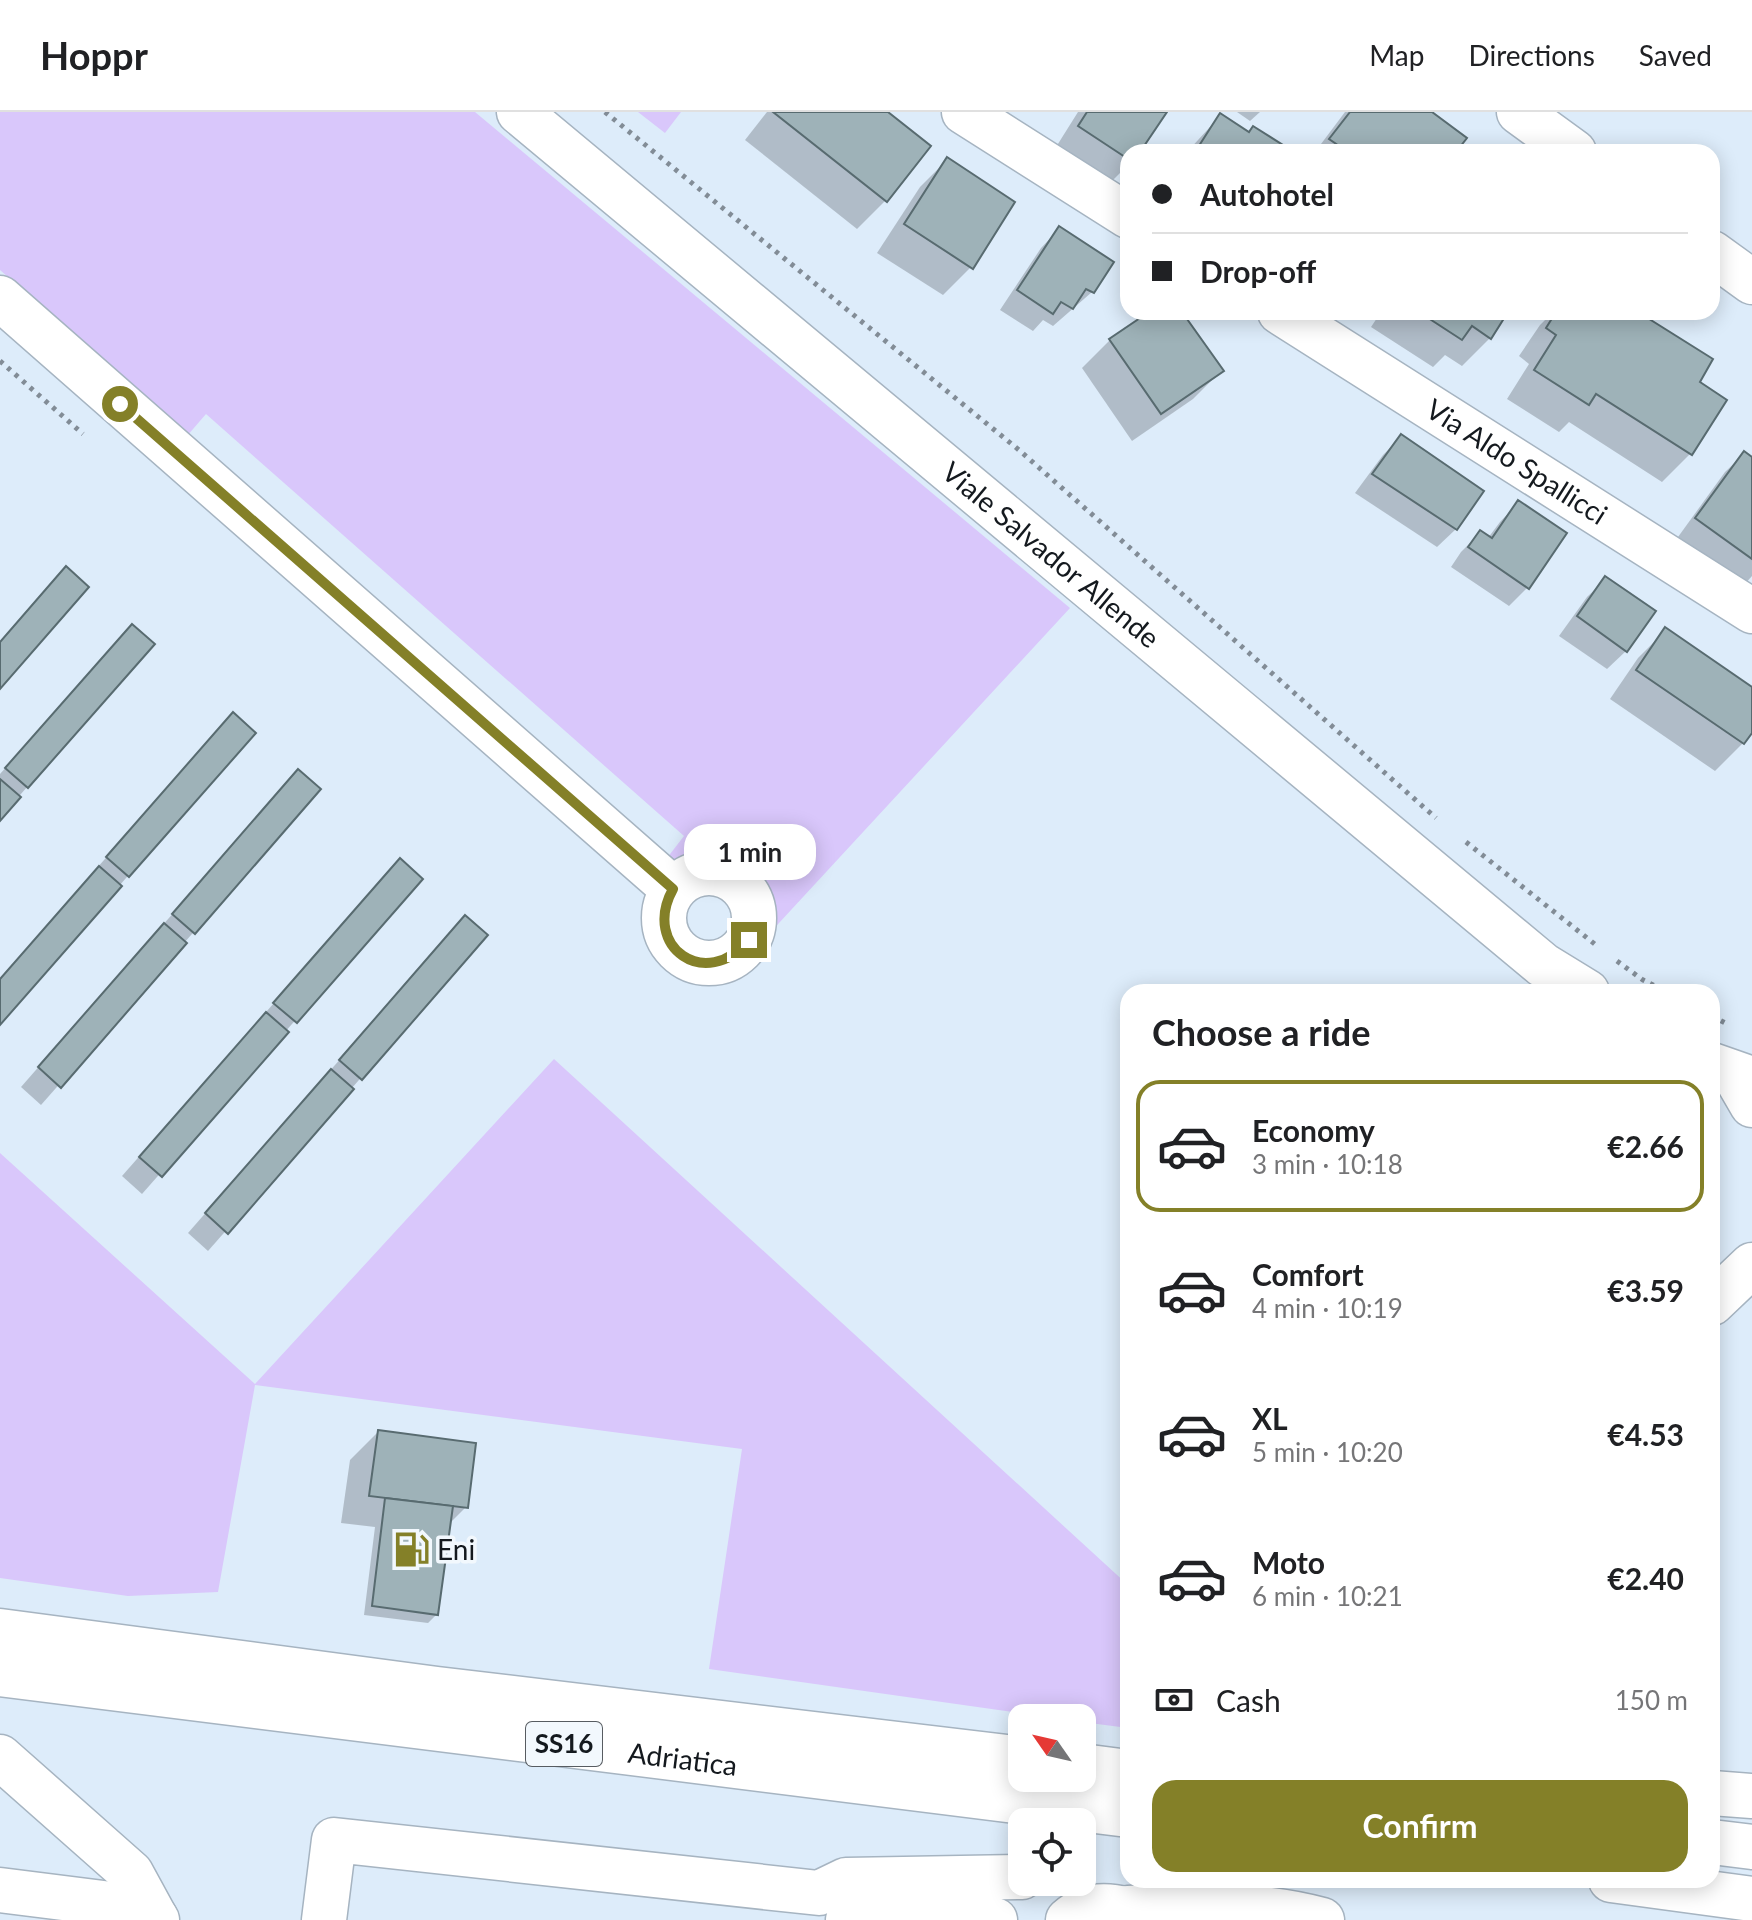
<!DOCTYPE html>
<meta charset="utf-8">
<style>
:root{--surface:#fff;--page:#f2f2f2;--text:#202124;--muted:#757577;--line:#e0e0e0;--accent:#848028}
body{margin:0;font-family:Lato,sans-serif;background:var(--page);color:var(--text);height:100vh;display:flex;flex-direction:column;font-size:30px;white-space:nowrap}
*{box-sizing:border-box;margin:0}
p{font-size:26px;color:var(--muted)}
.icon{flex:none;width:44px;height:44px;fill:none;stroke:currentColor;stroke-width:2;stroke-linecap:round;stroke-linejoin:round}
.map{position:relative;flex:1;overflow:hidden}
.panel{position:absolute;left:1120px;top:872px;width:600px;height:904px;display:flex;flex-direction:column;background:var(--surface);border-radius:24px;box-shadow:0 4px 20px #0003}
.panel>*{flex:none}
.banner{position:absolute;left:1120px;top:32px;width:600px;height:176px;border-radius:24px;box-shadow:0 4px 20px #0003;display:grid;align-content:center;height:176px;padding:0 32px;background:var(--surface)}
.needle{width:52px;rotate:304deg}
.fabs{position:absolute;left:1008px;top:1592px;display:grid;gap:16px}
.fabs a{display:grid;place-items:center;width:88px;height:88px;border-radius:16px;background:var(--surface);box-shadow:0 4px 20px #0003;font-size:40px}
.end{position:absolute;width:36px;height:36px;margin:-18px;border:10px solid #848028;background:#fff;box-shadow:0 0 0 4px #fff}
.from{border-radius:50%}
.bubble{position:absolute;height:56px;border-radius:24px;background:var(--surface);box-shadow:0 4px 20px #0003;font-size:26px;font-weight:700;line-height:56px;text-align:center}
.banner b{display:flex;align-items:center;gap:28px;height:76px;font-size:30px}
.banner b+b{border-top:2px solid var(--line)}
.banner i{width:20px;height:20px;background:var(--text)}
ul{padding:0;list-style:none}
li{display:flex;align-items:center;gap:24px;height:132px;margin:0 16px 12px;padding:0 16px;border:4px solid transparent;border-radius:24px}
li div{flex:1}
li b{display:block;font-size:30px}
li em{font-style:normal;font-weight:700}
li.active{border-color:var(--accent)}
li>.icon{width:72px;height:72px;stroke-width:1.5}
h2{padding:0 32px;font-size:36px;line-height:96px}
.pay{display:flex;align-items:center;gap:20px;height:88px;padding:0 32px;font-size:30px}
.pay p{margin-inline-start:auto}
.primary-button{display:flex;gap:16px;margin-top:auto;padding:16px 32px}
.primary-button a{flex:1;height:92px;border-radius:24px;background:var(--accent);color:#fff;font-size:32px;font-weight:700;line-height:92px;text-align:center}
header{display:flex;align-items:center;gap:48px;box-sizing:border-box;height:112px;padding:0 40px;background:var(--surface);border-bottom:2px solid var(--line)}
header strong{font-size:38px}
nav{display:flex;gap:44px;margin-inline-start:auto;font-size:28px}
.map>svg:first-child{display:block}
.green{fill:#d9c7fb}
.shadow{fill:#0003}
.building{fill:#9eb2b8;stroke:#586b70;stroke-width:2}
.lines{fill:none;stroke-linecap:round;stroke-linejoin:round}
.minor-casing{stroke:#a6b4c1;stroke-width:47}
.major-casing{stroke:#a6b4c1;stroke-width:47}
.highway-casing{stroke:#a6b4c1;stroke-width:47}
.path{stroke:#828c96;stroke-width:5;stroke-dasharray:4 6;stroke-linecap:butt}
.minor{stroke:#fff;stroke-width:44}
.major{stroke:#fff;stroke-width:44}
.highway{stroke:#fff;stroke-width:44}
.route{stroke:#848028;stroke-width:10}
.labels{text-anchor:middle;stroke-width:7;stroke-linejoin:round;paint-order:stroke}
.shield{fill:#f2f8fd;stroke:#575c61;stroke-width:2}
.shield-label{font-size:26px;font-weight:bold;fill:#14191e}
.street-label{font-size:28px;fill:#14191e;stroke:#f2f8fd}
.poi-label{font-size:28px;fill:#14191e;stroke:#f2f8fd;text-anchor:start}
</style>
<header>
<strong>Hoppr</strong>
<nav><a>Map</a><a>Directions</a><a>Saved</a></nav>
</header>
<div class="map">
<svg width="1752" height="1808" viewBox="0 0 1752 1808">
<rect width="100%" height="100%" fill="#ddecfa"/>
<g class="green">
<path d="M 0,0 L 475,0 L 1070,496 L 767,824 C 768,818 771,811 771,805 C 771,775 740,751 711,749 C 701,748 690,752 680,753 L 667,746 L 684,724 L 206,302 L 187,324 L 0,158 Z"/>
<polygon points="638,0 681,0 665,21"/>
<polygon points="554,947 1128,1473 1128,1616 1082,1610 1082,1606 1056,1606 709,1557 742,1337 255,1273 218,1480 128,1484 0,1466 0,1041 255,1272"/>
</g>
<g class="shadow">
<polygon points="767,0 885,0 928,34 885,89 857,117 745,28"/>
<polygon points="1078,0 1165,0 1138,40 1128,40 1128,53 1104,77 1051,43"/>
<polygon points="1237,0 1260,0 1250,9"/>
<polygon points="1345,0 1429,0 1454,40 1315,40"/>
<polygon points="1220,4 1248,22 1290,40 1187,40"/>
<polygon points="948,47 971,155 943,183 877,141 920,75"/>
<polygon points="1059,117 1092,180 1053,214 1043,208 1033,219 1000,198 1041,136"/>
<polygon points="1152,200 1179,200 1221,259 1193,287 1132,329 1082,256 1110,228"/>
<polygon points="1381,200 1506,200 1490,226 1462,254 1445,243 1433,255 1371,215"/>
<polygon points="1553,200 1634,200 1697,271 1690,342 1662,370 1569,310 1559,320 1507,287 1529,252 1519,244 1540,213"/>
<polygon points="1402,324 1456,417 1437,435 1355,381 1383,343"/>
<polygon points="1744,342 1752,348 1752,464 1744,473 1678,425 1725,360"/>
<polygon points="1518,391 1564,422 1527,476 1509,494 1451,455 1461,440 1480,421 1488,426 1500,410"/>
<polygon points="1606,467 1626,539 1607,557 1559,524 1587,485"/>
<polygon points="132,514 152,532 0,706 0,662"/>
<polygon points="1666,518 1752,578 1752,618 1743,631 1715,659 1610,587 1638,546"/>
<polygon points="215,621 253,621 0,910 0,867"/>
<polygon points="319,678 41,993 21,975 280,679"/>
<polygon points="420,767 142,1082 122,1064 382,768"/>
<polygon points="486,824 208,1139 188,1121 447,825"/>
<polygon points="378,1320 466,1395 448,1413 437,1502 428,1511 364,1503 375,1415 341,1411 350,1348"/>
</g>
<g class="building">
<polygon points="773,0 888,0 931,34 887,90"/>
<polygon points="1087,0 1167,0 1140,40 1128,40 1128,47 1078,14"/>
<polygon points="1350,0 1432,0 1467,26 1456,40 1384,40 1377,34 1373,40 1348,40 1329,27"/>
<polygon points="1220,1 1249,20 1253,14 1294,40 1195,40"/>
<polygon points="947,45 1015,90 973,157 904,112"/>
<polygon points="1059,114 1114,150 1094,181 1086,177 1073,197 1061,190 1053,202 1017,178"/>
<polygon points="1149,200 1182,200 1224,259 1161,302 1109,227"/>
<polygon points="1419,200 1508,200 1491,227 1472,214 1462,228"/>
<polygon points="1556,200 1638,200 1713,247 1700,270 1727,288 1692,343 1596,282 1589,293 1534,258 1556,223 1546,216"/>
<polygon points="1401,322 1484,379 1457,418 1372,362"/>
<polygon points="1744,339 1752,345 1752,447 1695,406"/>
<polygon points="1518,388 1567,421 1529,477 1468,435 1480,418 1492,426"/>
<polygon points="66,454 89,475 0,577 0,530"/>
<polygon points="1605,464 1656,499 1627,540 1577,504"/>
<polygon points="132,512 155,532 28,676 5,656"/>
<polygon points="1665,515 1752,575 1752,621 1744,632 1636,558"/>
<polygon points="233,600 256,621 129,765 106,745"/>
<polygon points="298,657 321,677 195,822 172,802"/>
<polygon points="0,667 21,685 0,709"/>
<polygon points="400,746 423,767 297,911 273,891"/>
<polygon points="99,754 122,774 0,913 0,867"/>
<polygon points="465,803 488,823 362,968 339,948"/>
<polygon points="164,811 187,831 61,976 38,955"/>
<polygon points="266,900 289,920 162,1065 139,1045"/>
<polygon points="331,957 354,977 228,1122 205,1101"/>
<polygon points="378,1318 476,1331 468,1396 369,1384"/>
<polygon points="385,1386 453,1394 438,1503 372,1494"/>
</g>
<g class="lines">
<defs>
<g id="minor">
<polyline points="964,0 1128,104"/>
<polyline points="1519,0 1574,40"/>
<polyline points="1712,141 1752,170"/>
<polyline points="0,186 673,777"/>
<path id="s1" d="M 1280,200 L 1752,499"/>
<circle cx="709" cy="806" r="45"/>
<polyline points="1734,962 1752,993"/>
<polyline points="1712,1191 1752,1153"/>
<polyline points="0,1778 111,1792 155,1805 157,1808"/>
<path d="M 1128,1796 C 1192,1793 1261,1791 1322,1808"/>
<polyline points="324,1808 334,1728 819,1781 846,1768 1022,1765"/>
<polyline points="848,1808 857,1794 909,1788 995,1808"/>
<path d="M 1068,1808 C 1093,1785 1127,1795 1154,1808"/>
</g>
<g id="major">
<path id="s2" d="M 519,0 L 1543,853 L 1587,880"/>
<polyline points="1712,953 1752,967"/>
</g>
<g id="highway">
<polyline points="0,1519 437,1577 1022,1647"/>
<path id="s3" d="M 0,1562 L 1128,1703"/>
<polyline points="0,1645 131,1761 155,1805"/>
<polyline points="1082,1654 1128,1660"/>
<polyline points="1712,1681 1752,1684"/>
<polyline points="1712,1730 1752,1735"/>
<polyline points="1611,1768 1752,1787"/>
</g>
</defs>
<use href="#minor" class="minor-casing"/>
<use href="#major" class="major-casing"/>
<use href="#highway" class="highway-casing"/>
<g class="path">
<polyline points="605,0 1019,338 1436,706"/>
<polyline points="0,249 83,322"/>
<polyline points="1466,730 1596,833"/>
<polyline points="1617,849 1643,868 1667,880"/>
<polyline points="1712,904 1729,913"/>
</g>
<use href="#minor" class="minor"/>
<use href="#major" class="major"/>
<use href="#highway" class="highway"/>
</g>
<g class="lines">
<path class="route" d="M 120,292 L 673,777 C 641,835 706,880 749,828"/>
</g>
<defs>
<symbol id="fuel-bare" viewBox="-9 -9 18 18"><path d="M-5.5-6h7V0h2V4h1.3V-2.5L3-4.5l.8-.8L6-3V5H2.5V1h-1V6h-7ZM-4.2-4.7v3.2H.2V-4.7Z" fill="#848028" stroke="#f2f8fd" stroke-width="2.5" paint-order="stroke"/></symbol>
</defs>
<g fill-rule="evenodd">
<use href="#fuel-bare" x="386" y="1412" width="51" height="51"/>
</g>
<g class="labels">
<rect class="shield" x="526" y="1610" width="76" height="44" rx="6"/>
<g class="shield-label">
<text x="564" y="1641">SS16</text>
</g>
<g class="street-label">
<text dy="10" stroke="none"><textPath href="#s1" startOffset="280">Via Aldo Spallicci</textPath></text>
<text dy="10" stroke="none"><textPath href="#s2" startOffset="692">Viale Salvador Allende</textPath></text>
<text dy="10" stroke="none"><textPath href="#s3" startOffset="688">Adriatica</textPath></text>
</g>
<g class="poi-label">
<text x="437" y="1448">Eni</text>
</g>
</g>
</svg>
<div class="fabs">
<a><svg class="needle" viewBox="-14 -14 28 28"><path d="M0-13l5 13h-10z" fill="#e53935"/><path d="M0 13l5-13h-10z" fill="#757577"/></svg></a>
<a><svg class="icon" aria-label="locate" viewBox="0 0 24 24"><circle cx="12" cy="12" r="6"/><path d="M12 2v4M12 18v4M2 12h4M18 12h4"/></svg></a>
</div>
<i class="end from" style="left:120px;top:292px"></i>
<i class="end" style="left:749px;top:828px"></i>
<div class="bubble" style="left:684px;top:712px;width:132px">1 min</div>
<div class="banner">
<b><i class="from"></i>Autohotel</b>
<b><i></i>Drop-off</b>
</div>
<section class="panel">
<h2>Choose a ride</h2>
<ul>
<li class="active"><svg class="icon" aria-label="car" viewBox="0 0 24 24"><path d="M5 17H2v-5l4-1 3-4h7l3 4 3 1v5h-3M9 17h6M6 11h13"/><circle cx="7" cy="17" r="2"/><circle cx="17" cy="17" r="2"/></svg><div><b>Economy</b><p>3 min · 10:18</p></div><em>€2.66</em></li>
<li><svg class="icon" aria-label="car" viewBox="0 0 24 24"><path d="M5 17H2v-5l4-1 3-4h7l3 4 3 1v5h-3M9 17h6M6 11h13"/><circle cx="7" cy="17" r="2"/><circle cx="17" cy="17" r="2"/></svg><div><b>Comfort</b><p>4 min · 10:19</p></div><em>€3.59</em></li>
<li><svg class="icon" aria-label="car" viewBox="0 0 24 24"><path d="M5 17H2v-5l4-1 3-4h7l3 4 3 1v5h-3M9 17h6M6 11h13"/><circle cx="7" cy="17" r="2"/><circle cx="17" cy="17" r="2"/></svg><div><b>XL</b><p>5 min · 10:20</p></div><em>€4.53</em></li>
<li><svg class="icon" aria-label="car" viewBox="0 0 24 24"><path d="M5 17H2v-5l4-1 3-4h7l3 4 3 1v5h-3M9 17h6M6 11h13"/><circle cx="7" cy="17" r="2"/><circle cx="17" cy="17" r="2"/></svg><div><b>Moto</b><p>6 min · 10:21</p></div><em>€2.40</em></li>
</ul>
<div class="pay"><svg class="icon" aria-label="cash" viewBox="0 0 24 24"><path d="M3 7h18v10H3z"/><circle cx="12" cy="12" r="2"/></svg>Cash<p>150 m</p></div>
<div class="primary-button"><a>Confirm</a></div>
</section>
</div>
